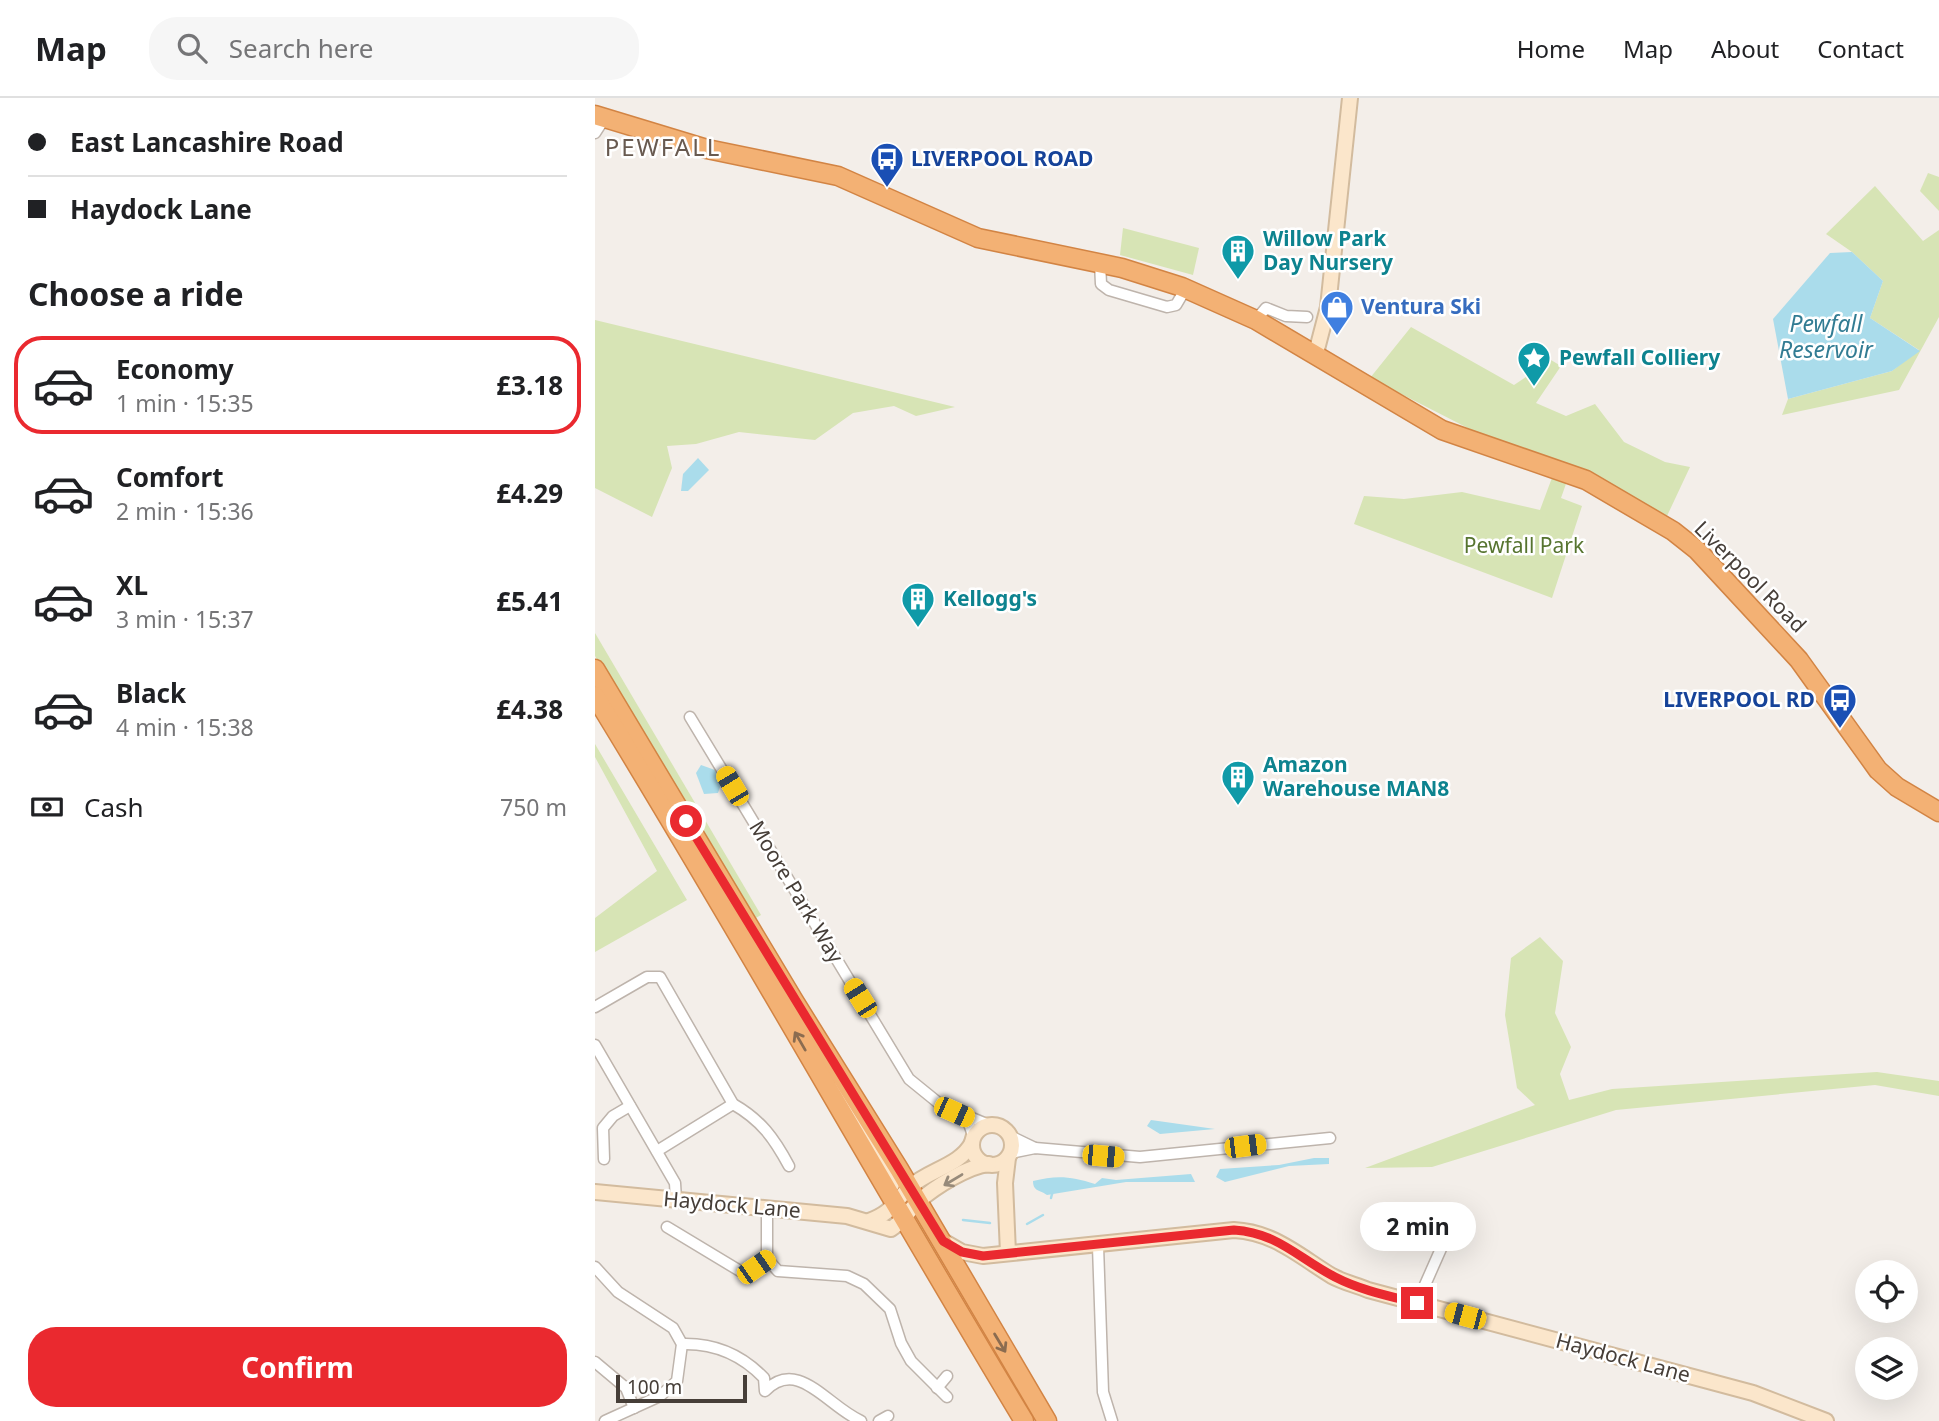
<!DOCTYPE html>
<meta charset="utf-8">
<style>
:root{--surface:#fff;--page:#f6f6f6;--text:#202124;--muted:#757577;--line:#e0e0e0;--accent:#ea292f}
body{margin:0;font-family:"Noto Sans",sans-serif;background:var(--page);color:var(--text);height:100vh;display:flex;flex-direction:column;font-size:26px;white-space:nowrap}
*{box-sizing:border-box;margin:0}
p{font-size:23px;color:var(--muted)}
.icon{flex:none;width:38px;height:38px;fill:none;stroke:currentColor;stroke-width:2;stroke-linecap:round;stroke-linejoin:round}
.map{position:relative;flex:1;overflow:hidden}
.panel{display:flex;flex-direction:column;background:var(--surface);width:595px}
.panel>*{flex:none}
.guide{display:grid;align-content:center;height:154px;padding:0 28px;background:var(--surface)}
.tools{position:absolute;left:1260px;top:1162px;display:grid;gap:14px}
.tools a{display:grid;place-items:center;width:63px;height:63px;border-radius:50%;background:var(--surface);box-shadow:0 7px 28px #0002;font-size:35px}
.scale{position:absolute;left:21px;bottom:18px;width:131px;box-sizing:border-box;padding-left:7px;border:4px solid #463e38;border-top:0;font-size:19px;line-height:24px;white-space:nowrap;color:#463e38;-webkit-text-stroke:5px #fff;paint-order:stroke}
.end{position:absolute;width:32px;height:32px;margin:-16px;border:9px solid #ea292f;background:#fff;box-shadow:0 0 0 4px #fff}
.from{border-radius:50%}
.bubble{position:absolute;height:49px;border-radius:24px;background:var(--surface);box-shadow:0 7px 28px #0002;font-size:23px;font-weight:700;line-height:49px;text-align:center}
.car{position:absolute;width:21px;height:42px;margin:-21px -10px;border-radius:9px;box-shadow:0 0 5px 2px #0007;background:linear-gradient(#f5c518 24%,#345 0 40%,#f5c518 0 76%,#345 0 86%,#f5c518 0)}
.guide b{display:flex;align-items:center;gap:24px;height:66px;font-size:26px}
.guide b+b{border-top:2px solid var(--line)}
.guide i{width:18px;height:18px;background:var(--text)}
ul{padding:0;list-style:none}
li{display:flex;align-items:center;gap:21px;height:98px;margin:0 14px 10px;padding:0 14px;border:4px solid transparent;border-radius:28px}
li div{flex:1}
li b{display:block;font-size:26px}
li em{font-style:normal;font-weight:700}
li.on{border-color:var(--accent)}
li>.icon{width:63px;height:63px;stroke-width:1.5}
h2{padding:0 28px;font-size:32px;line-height:84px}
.pay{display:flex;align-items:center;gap:18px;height:77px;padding:0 28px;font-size:26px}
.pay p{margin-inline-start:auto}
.button{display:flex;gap:14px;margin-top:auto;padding:14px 28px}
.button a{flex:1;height:80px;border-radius:28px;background:var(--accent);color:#fff;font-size:28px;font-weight:700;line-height:80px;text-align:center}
header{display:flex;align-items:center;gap:42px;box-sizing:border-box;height:98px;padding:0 35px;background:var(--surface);border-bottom:2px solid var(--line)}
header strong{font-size:33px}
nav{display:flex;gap:38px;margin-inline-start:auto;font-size:24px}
.search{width:490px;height:63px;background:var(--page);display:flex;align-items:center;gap:18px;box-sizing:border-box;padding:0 24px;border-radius:28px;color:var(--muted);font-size:26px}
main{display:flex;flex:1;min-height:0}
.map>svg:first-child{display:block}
.green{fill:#d7e4b5}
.water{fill:#aadceb}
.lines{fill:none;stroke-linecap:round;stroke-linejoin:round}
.stream{stroke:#aadceb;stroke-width:2.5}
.street-casing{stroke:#beb4ac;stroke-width:13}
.secondary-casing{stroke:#d2bb9e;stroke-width:18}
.highway-casing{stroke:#d28444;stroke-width:21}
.street{stroke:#fff;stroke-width:10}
.secondary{stroke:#fbe6cb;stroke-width:14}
.highway{stroke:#f3b174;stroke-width:18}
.oneway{stroke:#8b6c50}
.oneway2{stroke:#978a7a}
.route{stroke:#ea292f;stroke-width:9}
.labels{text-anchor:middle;stroke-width:5;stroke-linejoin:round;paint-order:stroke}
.transit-label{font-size:21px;font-weight:bold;fill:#164399;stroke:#fff;text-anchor:start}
.culture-label{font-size:21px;font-weight:bold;fill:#0d838f;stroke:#fff;text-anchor:start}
.shop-label{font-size:21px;font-weight:bold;fill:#366cbe;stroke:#fff;text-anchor:start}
.park-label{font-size:21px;fill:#56742f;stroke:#fff}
.street-label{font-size:21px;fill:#463e38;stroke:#fff}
.water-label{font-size:23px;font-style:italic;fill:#327c93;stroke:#fff}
.quarter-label{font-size:24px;letter-spacing:2px;fill:#685a50;stroke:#fff}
</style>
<header>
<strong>Map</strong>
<div class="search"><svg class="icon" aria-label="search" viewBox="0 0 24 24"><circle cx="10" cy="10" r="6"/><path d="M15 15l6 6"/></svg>Search here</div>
<nav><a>Home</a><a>Map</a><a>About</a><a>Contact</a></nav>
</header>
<main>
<section class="panel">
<div class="guide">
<b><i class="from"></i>East Lancashire Road</b>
<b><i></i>Haydock Lane</b>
</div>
<h2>Choose a ride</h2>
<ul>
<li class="on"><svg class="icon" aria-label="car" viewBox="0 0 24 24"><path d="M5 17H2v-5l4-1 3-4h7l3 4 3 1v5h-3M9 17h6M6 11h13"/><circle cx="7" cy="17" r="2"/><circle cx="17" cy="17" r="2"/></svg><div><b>Economy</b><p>1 min · 15:35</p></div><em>£3.18</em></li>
<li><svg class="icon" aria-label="car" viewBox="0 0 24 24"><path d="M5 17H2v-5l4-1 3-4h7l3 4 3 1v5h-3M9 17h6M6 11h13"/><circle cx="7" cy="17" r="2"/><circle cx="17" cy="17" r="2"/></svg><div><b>Comfort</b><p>2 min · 15:36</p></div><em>£4.29</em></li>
<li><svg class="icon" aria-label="car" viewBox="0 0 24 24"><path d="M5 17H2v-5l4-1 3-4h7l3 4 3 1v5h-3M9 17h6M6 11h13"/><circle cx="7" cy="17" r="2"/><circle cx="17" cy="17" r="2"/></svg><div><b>XL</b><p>3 min · 15:37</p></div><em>£5.41</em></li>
<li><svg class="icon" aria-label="car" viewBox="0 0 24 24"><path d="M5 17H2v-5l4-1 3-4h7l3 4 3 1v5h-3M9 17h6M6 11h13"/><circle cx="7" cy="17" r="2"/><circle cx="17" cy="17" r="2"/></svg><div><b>Black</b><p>4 min · 15:38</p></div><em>£4.38</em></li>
</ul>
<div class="pay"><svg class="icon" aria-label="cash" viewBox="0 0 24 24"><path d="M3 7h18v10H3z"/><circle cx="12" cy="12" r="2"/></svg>Cash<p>750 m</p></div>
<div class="button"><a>Confirm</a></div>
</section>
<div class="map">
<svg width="1344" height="1323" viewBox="0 0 1344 1323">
<rect width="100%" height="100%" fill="#f3eee9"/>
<g class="green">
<polygon points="1333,75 1344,79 1344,113 1325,93"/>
<polygon points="1280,88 1328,143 1344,132 1344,219 1304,292 1187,317 1193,301 1297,273 1324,252 1275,220 1288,183 1257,154 1231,136"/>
<polygon points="528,130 604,150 598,177 525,157"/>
<polygon points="0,222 360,309 321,318 299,308 258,315 220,342 144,334 101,346 72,348 77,370 57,419 0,390"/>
<polygon points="816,229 919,287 956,262 966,268 941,305 971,318 1000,306 1029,344 1070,364 1095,369 1072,418 973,366 908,348 775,280"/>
<polygon points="958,377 972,383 966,400 987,408 957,500 759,426 769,398 809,401 867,394 945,412"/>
<polygon points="0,535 166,817 159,821 0,558"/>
<polygon points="0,646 92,802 0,854 0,820 62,773 0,659"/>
<polygon points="945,839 968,863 960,915 976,949 965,976 974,1002 1017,991 1282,974 1344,983 1344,998 1280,987 1021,1012 837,1069 770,1070 940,1007 922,990 910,917 916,860"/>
</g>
<g class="water">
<polygon points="1257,154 1288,183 1275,220 1325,253 1297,273 1193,301 1178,221 1235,155"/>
<polygon points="103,360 114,372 93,393 86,393 88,376"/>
<polygon points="106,667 120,672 126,686 123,695 109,696 101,675"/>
<polygon points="556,1022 620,1031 565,1036 552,1028"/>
<polygon points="719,1060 734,1060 734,1066 694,1068 630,1084 621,1079 625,1071 684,1067"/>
<path d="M 596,1076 L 600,1084 L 531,1084 L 452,1097 C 446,1092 438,1094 438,1083 C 461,1077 476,1078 500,1086 L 507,1080 L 521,1082 Z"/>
</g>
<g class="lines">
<g class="stream">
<polyline points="456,1100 457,1096"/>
<polyline points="368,1122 395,1125"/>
<polyline points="432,1126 448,1117"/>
</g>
<defs>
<g id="street">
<polyline points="0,35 9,21"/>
<polyline points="505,165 506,186 514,192 572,209 581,207 591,190"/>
<polyline points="661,222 671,210 691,218 712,219"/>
<polyline points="95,619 314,981 346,1007 394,1027"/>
<path d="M 0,909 L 52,879 L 65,879 L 138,1006 C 166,1022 179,1040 194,1068"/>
<polyline points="0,947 80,1085 81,1102"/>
<polyline points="372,1020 379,1040"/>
<polyline points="415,1038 440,1050"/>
<polyline points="62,1053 138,1006"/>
<polyline points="416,1055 440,1050 545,1059 735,1040"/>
<polyline points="9,1061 8,1030 18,1018 35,1008"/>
<polyline points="172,1110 172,1161 183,1173 252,1178 269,1186 295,1211 306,1245 316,1263 352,1299"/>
<polyline points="72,1129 145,1173 161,1169 172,1161"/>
<polyline points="503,1148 508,1294 517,1323"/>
<polyline points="0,1169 23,1194 78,1230 87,1246 82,1283 65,1298 10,1323"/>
<polyline points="822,1205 860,1119"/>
<path d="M 87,1246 C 119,1245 147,1257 169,1280 L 170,1293 C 203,1259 232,1308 266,1323"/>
<polyline points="0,1264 31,1290 39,1310"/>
<polyline points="342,1290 352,1278"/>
<polyline points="284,1323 293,1318"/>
</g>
<g id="secondary">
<polyline points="721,255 733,209 755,0"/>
<polyline points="244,991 297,1087"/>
<circle cx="397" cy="1047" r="20"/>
<polyline points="413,1060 410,1085 413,1155"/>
<path d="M 0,1094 L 252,1118 L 296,1131 C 308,1123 313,1113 324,1103 C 340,1089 373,1068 394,1066"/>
<path d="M 274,1123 C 298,1114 298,1105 315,1089 C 333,1072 365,1068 377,1045"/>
<path d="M 348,1143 L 367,1154 L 388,1158 L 639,1132 C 679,1134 704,1158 737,1178 C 748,1184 761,1187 773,1192 L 1158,1295 L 1231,1323"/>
</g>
<g id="highway">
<polyline points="0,17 112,51 243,78 383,140 527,170 587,189 661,222 847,332 991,382 1078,433 1102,452 1204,562 1283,672 1302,689 1344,714"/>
<polyline points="0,571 199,903 304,1071 452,1323"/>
<path d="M 0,598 C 147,837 284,1083 429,1323"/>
</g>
</defs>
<use href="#street" class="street-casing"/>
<use href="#secondary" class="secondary-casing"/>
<use href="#highway" class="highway-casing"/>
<use href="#street" class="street"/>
<use href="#secondary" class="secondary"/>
<use href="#highway" class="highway"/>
</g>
<defs><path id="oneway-shaft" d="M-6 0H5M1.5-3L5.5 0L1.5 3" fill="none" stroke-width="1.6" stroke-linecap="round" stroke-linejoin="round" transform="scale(1.75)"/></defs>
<g class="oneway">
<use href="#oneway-shaft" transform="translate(205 943) rotate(-120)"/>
<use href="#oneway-shaft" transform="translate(405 1245) rotate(59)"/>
</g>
<use class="oneway2" href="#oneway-shaft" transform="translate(358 1082) rotate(149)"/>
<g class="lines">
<path class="route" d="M 91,723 L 348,1143 L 367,1154 L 388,1158 L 639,1132 C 683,1135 703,1160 740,1179 C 765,1192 794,1198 822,1205"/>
</g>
<defs>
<symbol id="bus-pin" viewBox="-11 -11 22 30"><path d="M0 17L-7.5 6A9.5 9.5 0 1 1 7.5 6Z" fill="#1a4fb4" stroke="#fff"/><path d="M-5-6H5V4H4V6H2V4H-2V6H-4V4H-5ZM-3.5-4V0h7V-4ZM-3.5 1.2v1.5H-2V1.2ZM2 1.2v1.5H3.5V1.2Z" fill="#fff"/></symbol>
<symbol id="building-pin" viewBox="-11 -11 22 30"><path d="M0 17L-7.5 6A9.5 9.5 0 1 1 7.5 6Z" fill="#0f9aa8" stroke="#fff"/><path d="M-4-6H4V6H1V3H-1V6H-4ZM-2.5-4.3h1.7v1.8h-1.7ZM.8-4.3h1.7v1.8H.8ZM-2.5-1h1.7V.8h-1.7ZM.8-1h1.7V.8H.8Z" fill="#fff"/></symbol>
<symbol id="shop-pin" viewBox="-11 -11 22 30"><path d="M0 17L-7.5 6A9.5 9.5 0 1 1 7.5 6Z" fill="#3f7fe0" stroke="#fff"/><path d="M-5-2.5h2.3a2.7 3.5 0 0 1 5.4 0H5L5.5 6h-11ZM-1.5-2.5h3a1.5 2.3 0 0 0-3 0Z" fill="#fff"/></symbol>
<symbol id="sight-pin" viewBox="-11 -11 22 30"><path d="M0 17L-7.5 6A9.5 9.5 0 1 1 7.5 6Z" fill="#0f9aa8" stroke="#fff"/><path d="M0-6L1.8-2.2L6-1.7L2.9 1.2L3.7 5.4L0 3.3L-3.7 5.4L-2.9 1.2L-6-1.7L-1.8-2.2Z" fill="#fff"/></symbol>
</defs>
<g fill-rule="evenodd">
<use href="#bus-pin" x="273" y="42" width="38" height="52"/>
<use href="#building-pin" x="624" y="134" width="38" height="52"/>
<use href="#shop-pin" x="723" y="190" width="38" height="52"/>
<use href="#sight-pin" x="920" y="241" width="38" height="52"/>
<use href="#building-pin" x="304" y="482" width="38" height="52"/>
<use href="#bus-pin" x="1226" y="583" width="38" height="52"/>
<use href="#building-pin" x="624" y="660" width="38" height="52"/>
</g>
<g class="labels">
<g class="transit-label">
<text x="316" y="68">LIVERPOOL ROAD</text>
<text x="1220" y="609" text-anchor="end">LIVERPOOL RD</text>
</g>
<g class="culture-label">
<text x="668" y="148">Willow Park<tspan x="668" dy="24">Day Nursery</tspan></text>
<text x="964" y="267">Pewfall Colliery</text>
<text x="348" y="508">Kellogg's</text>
<text x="668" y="674">Amazon<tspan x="668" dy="24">Warehouse MAN8</tspan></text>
</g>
<g class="shop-label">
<text x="766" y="216">Ventura Ski</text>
</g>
<g class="park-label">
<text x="929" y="455">Pewfall Park</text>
</g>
<g class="street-label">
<text transform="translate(1155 479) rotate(45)" y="7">Liverpool Road</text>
<text transform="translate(201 794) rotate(59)" y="7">Moore Park Way</text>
<text transform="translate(137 1107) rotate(5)" y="7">Haydock Lane</text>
<text transform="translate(1028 1260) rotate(15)" y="7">Haydock Lane</text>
</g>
<g class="water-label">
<text x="1231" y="234">Pewfall<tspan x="1231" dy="26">Reservoir</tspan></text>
</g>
<g class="quarter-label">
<text x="68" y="58">PEWFALL</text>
</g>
</g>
</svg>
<div class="tools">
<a><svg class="icon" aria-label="locate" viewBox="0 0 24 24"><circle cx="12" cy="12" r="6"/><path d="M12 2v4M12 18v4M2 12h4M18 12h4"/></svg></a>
<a><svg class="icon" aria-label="layers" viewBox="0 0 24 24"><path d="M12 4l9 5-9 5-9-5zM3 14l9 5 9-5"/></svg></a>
</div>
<div class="scale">100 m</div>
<i class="end from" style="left:91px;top:723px"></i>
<i class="end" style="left:822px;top:1205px"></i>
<div class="bubble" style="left:765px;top:1104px;width:116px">2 min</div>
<i class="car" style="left:137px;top:688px;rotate:329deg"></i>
<i class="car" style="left:265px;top:900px;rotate:328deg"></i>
<i class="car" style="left:359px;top:1014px;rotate:114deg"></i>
<i class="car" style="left:650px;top:1048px;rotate:83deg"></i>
<i class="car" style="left:508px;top:1058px;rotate:95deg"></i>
<i class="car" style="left:161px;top:1169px;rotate:55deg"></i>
<i class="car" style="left:870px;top:1218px;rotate:285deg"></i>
</div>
</main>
